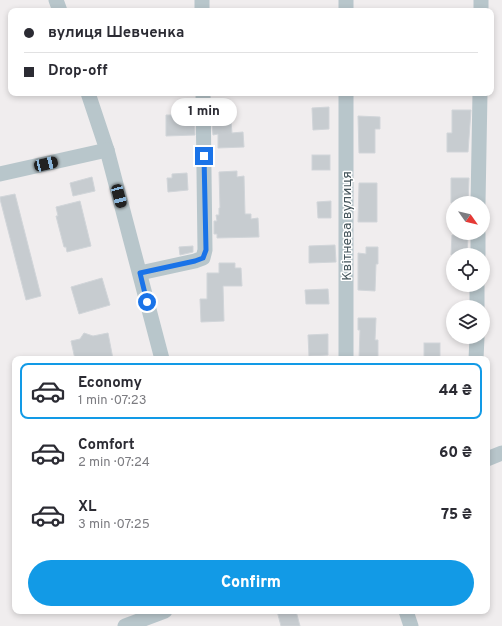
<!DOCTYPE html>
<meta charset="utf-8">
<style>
:root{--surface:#fff;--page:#f7f7f7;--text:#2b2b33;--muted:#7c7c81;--line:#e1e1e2;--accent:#129ae6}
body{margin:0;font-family:Overpass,sans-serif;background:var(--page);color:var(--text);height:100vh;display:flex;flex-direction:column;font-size:15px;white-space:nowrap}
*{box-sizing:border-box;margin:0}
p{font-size:13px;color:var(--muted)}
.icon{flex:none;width:22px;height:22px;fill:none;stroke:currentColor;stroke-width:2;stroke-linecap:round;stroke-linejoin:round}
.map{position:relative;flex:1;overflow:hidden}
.drawer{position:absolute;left:12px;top:356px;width:478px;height:258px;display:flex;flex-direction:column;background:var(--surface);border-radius:8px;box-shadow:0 2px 6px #0003}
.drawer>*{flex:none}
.banner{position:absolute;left:8px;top:8px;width:486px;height:88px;border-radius:8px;box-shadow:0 2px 6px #0003;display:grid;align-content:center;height:88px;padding:0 16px;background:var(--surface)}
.needle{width:26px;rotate:124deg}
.buttons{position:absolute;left:446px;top:196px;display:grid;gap:8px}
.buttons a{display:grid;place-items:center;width:44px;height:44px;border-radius:50%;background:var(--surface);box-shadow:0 2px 6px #0003;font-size:20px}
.end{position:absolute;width:18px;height:18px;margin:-9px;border:5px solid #1a73e8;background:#fff;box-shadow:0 0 0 2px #fff}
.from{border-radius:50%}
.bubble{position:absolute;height:28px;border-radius:14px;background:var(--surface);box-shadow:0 2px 6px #0003;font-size:13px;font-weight:800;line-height:28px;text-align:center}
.car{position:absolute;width:12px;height:24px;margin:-12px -6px;border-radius:5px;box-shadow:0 0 3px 1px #0007;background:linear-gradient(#222 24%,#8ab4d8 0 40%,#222 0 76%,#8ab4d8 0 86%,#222 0)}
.banner b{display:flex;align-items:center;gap:14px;height:38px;font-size:15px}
.banner b+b{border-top:1px solid var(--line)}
.banner i{width:10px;height:10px;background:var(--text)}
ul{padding:7px 0 0;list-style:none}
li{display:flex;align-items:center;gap:12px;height:56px;margin:0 8px 6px;padding:0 8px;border:2px solid transparent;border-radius:8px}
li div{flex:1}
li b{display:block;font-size:15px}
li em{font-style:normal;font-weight:800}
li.on{border-color:var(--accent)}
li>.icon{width:36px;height:36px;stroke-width:1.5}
.action{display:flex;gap:8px;margin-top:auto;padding:8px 16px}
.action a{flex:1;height:46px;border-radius:24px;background:var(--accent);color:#fff;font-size:16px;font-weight:800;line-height:46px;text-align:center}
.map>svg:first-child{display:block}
.building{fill:#c7ccd0;stroke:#d1d5d9}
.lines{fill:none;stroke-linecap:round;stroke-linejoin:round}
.minor{stroke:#b8c6cb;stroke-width:15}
.route{stroke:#1a73e8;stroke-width:5}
.labels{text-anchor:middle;stroke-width:3;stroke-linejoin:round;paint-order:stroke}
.street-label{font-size:14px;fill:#45555b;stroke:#fff}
</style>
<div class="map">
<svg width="502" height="626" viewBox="0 0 502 626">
<rect width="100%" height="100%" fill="#f0edee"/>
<g class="building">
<polygon points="329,107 329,129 313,130 312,108"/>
<polygon points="452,110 471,110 468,152 447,152 447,133 452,133"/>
<polygon points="172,111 194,111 195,135 166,136 166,115 173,115"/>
<polygon points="358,116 380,117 380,129 375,129 375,153 359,153"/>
<polygon points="231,122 232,133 243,132 244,147 218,148 218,134 213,135 212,123"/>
<rect x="312" y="155" width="18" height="15"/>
<polygon points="237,171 237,177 244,176 245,214 251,214 251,219 258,218 259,237 217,238 217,234 214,234 214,221 217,221 216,215 219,215 219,208 220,208 219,172"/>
<polygon points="187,173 188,190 168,192 167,178 172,178 172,174"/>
<polygon points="92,177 95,191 73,196 70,183"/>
<polygon points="451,178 469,178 468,203 451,203"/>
<polygon points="359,183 377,183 377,222 358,222"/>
<polygon points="15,194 41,296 26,300 0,199 0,197"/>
<polygon points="80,201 91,246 67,252 66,247 64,247 56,216 58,216 56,207"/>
<polygon points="331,201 331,218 318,218 317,202"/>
<polygon points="452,235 468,235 467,255 451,255"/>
<polygon points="335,245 336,262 309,263 309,246"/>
<polygon points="193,246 193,252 180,255 179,247"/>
<polygon points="366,247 378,247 378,264 376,264 375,291 358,290 358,253 366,254"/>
<polygon points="219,263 235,263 235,268 241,268 242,286 223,286 224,321 201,322 200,299 207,299 207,273 219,273"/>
<polygon points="102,278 110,305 79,314 71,287"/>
<polygon points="328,289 329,304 306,304 305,290"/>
<polygon points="358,318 376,318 375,340 378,340 378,359 359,359 360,330 358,330"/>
<polygon points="84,333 93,336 108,333 113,359 75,359 71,341 80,339"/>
<polygon points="328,334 328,355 309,356 308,335"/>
<rect x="424" y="343" width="16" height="16"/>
<polygon points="277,611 296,611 300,626 281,626"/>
</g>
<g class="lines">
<g class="minor">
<polyline points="56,0 60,11"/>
<polyline points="202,0 202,11"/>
<polyline points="346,11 346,0"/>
<polyline points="481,11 481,0"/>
<polyline points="88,93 107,150 162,359"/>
<polyline points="0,174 107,150"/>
<polyline points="478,203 480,93"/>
<polyline points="478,255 478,233"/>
<polyline points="140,273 195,261 203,258 205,250 203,93"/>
<polyline points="477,307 477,285"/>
<polyline points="346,359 346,93"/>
<polyline points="476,359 477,337"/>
<polyline points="487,459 502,453"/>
<polyline points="406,611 411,626"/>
<polyline points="125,626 165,611"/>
</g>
</g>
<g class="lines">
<polyline class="route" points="147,302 140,273 195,261 203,258 206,250 204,156"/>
</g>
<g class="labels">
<g class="street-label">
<text transform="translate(346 226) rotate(-90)" y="5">Квітнева вулиця</text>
</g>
</g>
</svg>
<div class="buttons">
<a><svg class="needle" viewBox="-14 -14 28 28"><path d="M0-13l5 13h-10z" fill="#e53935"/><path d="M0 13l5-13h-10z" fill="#7c7c81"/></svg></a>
<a><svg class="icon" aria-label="locate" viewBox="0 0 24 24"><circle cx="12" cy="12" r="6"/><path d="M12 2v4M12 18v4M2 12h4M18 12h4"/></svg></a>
<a><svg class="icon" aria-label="layers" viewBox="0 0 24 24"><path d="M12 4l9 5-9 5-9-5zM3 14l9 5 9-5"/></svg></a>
</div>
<i class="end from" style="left:147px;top:302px"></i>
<i class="end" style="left:204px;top:156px"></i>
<div class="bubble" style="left:171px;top:98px;width:66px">1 min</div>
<i class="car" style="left:46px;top:164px;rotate:77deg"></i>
<i class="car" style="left:119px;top:196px;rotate:165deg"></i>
<div class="banner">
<b><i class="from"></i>вулиця Шевченка</b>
<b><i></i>Drop-off</b>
</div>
<section class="drawer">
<ul>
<li class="on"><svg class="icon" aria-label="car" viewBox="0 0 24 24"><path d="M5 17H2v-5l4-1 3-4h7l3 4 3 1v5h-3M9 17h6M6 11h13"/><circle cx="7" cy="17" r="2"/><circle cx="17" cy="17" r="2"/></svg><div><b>Economy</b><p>1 min · 07:23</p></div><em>44 ₴</em></li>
<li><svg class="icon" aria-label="car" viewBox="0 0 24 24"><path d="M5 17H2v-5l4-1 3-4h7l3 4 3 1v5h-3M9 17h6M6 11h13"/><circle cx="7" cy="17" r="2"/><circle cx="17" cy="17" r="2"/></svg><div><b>Comfort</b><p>2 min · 07:24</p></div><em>60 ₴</em></li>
<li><svg class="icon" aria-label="car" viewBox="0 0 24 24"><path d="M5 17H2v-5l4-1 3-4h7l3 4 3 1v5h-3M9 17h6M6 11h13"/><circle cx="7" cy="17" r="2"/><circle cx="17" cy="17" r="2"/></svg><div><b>XL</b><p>3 min · 07:25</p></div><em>75 ₴</em></li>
</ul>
<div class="action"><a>Confirm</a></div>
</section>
</div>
